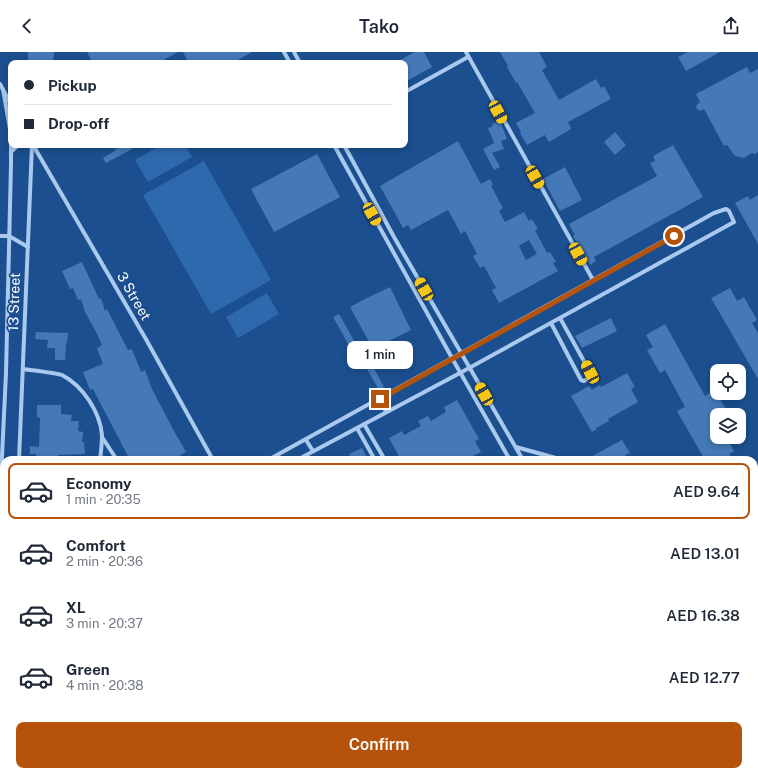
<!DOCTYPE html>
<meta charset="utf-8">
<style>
:root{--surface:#fff;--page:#f6f6f7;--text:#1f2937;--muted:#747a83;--line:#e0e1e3;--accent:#b45309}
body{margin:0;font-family:"Public Sans",sans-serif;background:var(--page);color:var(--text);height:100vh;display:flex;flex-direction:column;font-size:15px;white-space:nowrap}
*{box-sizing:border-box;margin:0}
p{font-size:13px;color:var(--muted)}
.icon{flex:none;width:22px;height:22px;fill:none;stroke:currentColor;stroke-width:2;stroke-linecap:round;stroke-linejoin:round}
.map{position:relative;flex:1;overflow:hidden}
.sheet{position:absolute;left:0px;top:404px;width:758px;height:320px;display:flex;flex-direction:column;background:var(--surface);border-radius:12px 12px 0 0;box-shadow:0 2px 6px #0003}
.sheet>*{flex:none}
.top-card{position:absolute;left:8px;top:8px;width:400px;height:88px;border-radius:8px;box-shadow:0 2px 6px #0003;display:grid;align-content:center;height:88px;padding:0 16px;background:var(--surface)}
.buttons{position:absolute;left:710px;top:312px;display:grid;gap:8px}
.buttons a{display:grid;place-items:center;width:36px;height:36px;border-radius:8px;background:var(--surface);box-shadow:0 2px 6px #0003;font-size:20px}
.end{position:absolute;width:18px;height:18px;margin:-9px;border:5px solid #b45309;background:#fff;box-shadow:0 0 0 2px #fff}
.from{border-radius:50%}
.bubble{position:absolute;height:28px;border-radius:8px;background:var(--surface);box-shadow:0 2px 6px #0003;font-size:13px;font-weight:600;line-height:28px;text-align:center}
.car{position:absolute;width:12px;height:24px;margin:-12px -6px;border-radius:5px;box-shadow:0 0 3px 1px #0007;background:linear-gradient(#f5c518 24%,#345 0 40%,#f5c518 0 76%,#345 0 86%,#f5c518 0)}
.top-card b{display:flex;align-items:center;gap:14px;height:38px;font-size:15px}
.top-card b+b{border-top:1px solid var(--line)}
.top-card i{width:10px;height:10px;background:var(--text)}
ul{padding:7px 0 0;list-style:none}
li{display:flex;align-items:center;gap:12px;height:56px;margin:0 8px 6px;padding:0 8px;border:2px solid transparent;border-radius:8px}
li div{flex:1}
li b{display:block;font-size:15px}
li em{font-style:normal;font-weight:600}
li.current{border-color:var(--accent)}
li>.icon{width:36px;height:36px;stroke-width:1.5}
.primary-button{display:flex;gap:8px;margin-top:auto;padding:8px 16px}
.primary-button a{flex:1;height:46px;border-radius:8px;background:var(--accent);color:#fff;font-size:16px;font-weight:600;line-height:46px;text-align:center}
header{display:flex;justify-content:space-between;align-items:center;height:52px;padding:0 16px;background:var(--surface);font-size:18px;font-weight:600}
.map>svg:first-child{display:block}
.green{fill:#2e69ad}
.building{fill:#4478b7;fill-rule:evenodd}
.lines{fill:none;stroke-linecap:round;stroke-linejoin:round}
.street{stroke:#a9c9ee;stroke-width:4}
.route{stroke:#b45309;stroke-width:5}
.labels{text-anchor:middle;stroke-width:3.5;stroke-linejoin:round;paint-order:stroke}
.street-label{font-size:14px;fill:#fff;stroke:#1b4f8f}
</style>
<header><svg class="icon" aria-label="back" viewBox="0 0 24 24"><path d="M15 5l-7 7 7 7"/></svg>Tako<svg class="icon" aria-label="share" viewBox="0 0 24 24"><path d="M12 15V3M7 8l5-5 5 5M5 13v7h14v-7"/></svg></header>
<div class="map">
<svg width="758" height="724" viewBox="0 0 758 724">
<rect width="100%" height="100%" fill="#1b4f8f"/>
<g class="green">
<polygon points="161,93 185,93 192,105 148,130 135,108"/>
<polygon points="204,109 271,228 211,262 143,143"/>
<polygon points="267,241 279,262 238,286 226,265"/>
</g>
<g class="building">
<polygon points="28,0 53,0 54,1 53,11 28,11"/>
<polygon points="87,0 178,0 158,11 93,11"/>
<polygon points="183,0 252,0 232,11 189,11"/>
<polygon points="415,0 424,0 432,15 405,30 405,11 395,11"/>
<polygon points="500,0 539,0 547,15 542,18 559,48 596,27 601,36 604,34 611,47 568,70 571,77 549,90 545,83 527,93 520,81 521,80 516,71 535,61 517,30 516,31 507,15 508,14"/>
<polygon points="688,0 720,0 686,19 678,5"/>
<polygon points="747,15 750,21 758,17 758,100 755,102 752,101 744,106 735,104 727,93 724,94 704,57 700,59 697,57 696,54 700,50 696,42"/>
<polygon points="500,69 507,87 501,89 504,97 492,101 500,115 494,118 483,97 494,91 488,76 493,74 492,72"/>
<polygon points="615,80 626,93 615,103 604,90"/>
<path d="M 458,89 L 481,132 L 490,127 L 493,132 L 491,134 L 503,156 L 499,159 L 505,170 L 524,160 L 529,169 L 532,167 L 538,177 L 535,178 L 547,201 L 550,200 L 556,210 L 553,211 L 558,219 L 499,251 L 492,238 L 496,236 L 484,214 L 480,216 L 473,204 L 477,202 L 465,179 L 461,182 L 448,158 L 411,178 L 408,173 L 403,176 L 380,134 ZM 529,188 L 537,202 L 526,208 L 519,194 Z"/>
<polygon points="117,93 130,93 132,97 106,111 103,106 116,98"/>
<polygon points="673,93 703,145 594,205 596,209 590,213 573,184 575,183 569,172 657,124 650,111 655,109 653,104"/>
<polygon points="317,102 340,145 274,180 251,137"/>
<polygon points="565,115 582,148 560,159 543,127"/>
<polygon points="758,143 758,192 735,151 748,144 750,148"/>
<polygon points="82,210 99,247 101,246 105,259 107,257 111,265 128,298 132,297 141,320 145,318 152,337 174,379 186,400 172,408 130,408 93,337 90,338 83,320 103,312 97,296 102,293 96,280 85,260 81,247 78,248 73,236 70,237 62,219"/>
<polygon points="390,235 411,278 373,297 350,255 363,248"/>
<polygon points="730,236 737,249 744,245 757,268 752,271 758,281 758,327 711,246"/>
<polygon points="339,262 362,303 356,306 333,265"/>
<polygon points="611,266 617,279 582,296 575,284"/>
<polygon points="665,272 705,344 715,338 729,363 717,363 717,368 712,371 717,380 717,385 726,385 734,399 729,402 733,408 705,408 677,359 685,355 665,318 660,321 647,298 653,295 646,283"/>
<polygon points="36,280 68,281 67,291 66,291 65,308 55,308 55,296 47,296 48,288 35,287"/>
<polygon points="368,305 384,335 379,338 362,308"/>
<polygon points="627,321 635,335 631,337 638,350 608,367 609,369 596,376 597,377 592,380 571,344 589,334 592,338 600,333 601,335"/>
<polygon points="457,348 479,387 475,389 481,400 465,408 401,408 389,386 402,379 404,383 421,374 418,369 428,364 431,369 446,360 444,355"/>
<polygon points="37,353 61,353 61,362 72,363 71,369 79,369 78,379 83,380 82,390 84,390 85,402 58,403 58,408 36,408 36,402 30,402 30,394 39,395 40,366 37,365"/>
<polygon points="622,388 630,401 625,403 627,408 585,408"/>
<polygon points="362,396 368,408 351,408 349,402"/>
</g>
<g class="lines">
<g class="street">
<polyline points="284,0 290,11"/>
<polyline points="294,0 300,11"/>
<polyline points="466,0 593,228"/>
<polyline points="0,32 11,53"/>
<polyline points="405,40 468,5"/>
<polyline points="33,93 147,289 213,408"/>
<polyline points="334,93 452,306 510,408"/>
<polyline points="344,93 394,185 523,408"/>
<polyline points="11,100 18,93"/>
<polyline points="0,184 9,184 28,195"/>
<polyline points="551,271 581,328 584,329 589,326 590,320 560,266"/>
<path d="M 23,317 C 30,318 57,321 62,323 C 83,334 100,360 102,383 C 102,391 101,400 100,408"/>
<polyline points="380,347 386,360"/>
<polyline points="364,372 385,408"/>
<polyline points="357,376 375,408"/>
<polyline points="102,385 117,408"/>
<polyline points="306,388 313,399"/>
<polyline points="516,395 563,408"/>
<polyline points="19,408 32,93"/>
<polyline points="268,408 714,161 726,157 729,159 734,170 460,321 297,408"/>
<polyline points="0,446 6,321 11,112 11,83 3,37"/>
<polyline points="207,720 209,724"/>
<polyline points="296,720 299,724"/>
<polyline points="386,720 388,724"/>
<polyline points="550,720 552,724"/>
<polyline points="560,720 562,724"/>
<polyline points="684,720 686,724"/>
<polyline points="700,720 702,724"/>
<polyline points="7,724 7,720"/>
<polyline points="86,724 86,720"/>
</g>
</g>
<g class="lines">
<polyline class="route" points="380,347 674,184"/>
</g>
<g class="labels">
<g class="street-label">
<text transform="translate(134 244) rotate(60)" y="5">3 Street</text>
<text transform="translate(14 250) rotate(-88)" y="5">13 Street</text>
</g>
</g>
</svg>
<div class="buttons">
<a><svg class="icon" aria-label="locate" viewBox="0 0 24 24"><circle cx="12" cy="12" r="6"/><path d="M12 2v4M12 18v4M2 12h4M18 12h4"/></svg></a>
<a><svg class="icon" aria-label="layers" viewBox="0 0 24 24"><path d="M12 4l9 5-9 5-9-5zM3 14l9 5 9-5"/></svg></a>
</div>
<i class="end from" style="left:674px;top:184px"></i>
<i class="end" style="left:380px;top:347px"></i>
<div class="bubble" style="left:347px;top:289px;width:66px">1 min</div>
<i class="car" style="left:498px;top:60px;rotate:151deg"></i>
<i class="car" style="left:535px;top:125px;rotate:150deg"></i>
<i class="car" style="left:372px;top:162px;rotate:151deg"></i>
<i class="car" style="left:578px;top:202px;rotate:151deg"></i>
<i class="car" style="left:424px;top:237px;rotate:330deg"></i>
<i class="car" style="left:590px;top:320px;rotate:332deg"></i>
<i class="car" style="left:484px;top:342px;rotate:330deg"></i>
<div class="top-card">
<b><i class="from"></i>Pickup</b>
<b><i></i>Drop-off</b>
</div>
<section class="sheet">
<ul>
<li class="current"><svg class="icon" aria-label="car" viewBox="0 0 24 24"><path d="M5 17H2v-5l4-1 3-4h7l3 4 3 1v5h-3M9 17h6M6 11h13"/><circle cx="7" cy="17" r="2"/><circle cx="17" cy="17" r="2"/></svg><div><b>Economy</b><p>1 min · 20:35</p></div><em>AED 9.64</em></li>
<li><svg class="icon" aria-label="car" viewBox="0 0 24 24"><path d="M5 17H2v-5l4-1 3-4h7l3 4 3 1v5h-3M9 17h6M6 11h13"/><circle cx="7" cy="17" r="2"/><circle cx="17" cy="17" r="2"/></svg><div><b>Comfort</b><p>2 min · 20:36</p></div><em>AED 13.01</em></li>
<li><svg class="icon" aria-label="car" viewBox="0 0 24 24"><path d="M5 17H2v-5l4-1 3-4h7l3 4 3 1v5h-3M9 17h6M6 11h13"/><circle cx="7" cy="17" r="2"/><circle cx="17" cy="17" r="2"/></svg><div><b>XL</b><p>3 min · 20:37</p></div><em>AED 16.38</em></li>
<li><svg class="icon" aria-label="car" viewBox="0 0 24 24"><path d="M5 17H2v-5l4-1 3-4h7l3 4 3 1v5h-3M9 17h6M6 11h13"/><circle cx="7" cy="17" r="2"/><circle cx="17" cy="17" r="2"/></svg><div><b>Green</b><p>4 min · 20:38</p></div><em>AED 12.77</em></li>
</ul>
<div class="primary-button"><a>Confirm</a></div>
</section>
</div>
